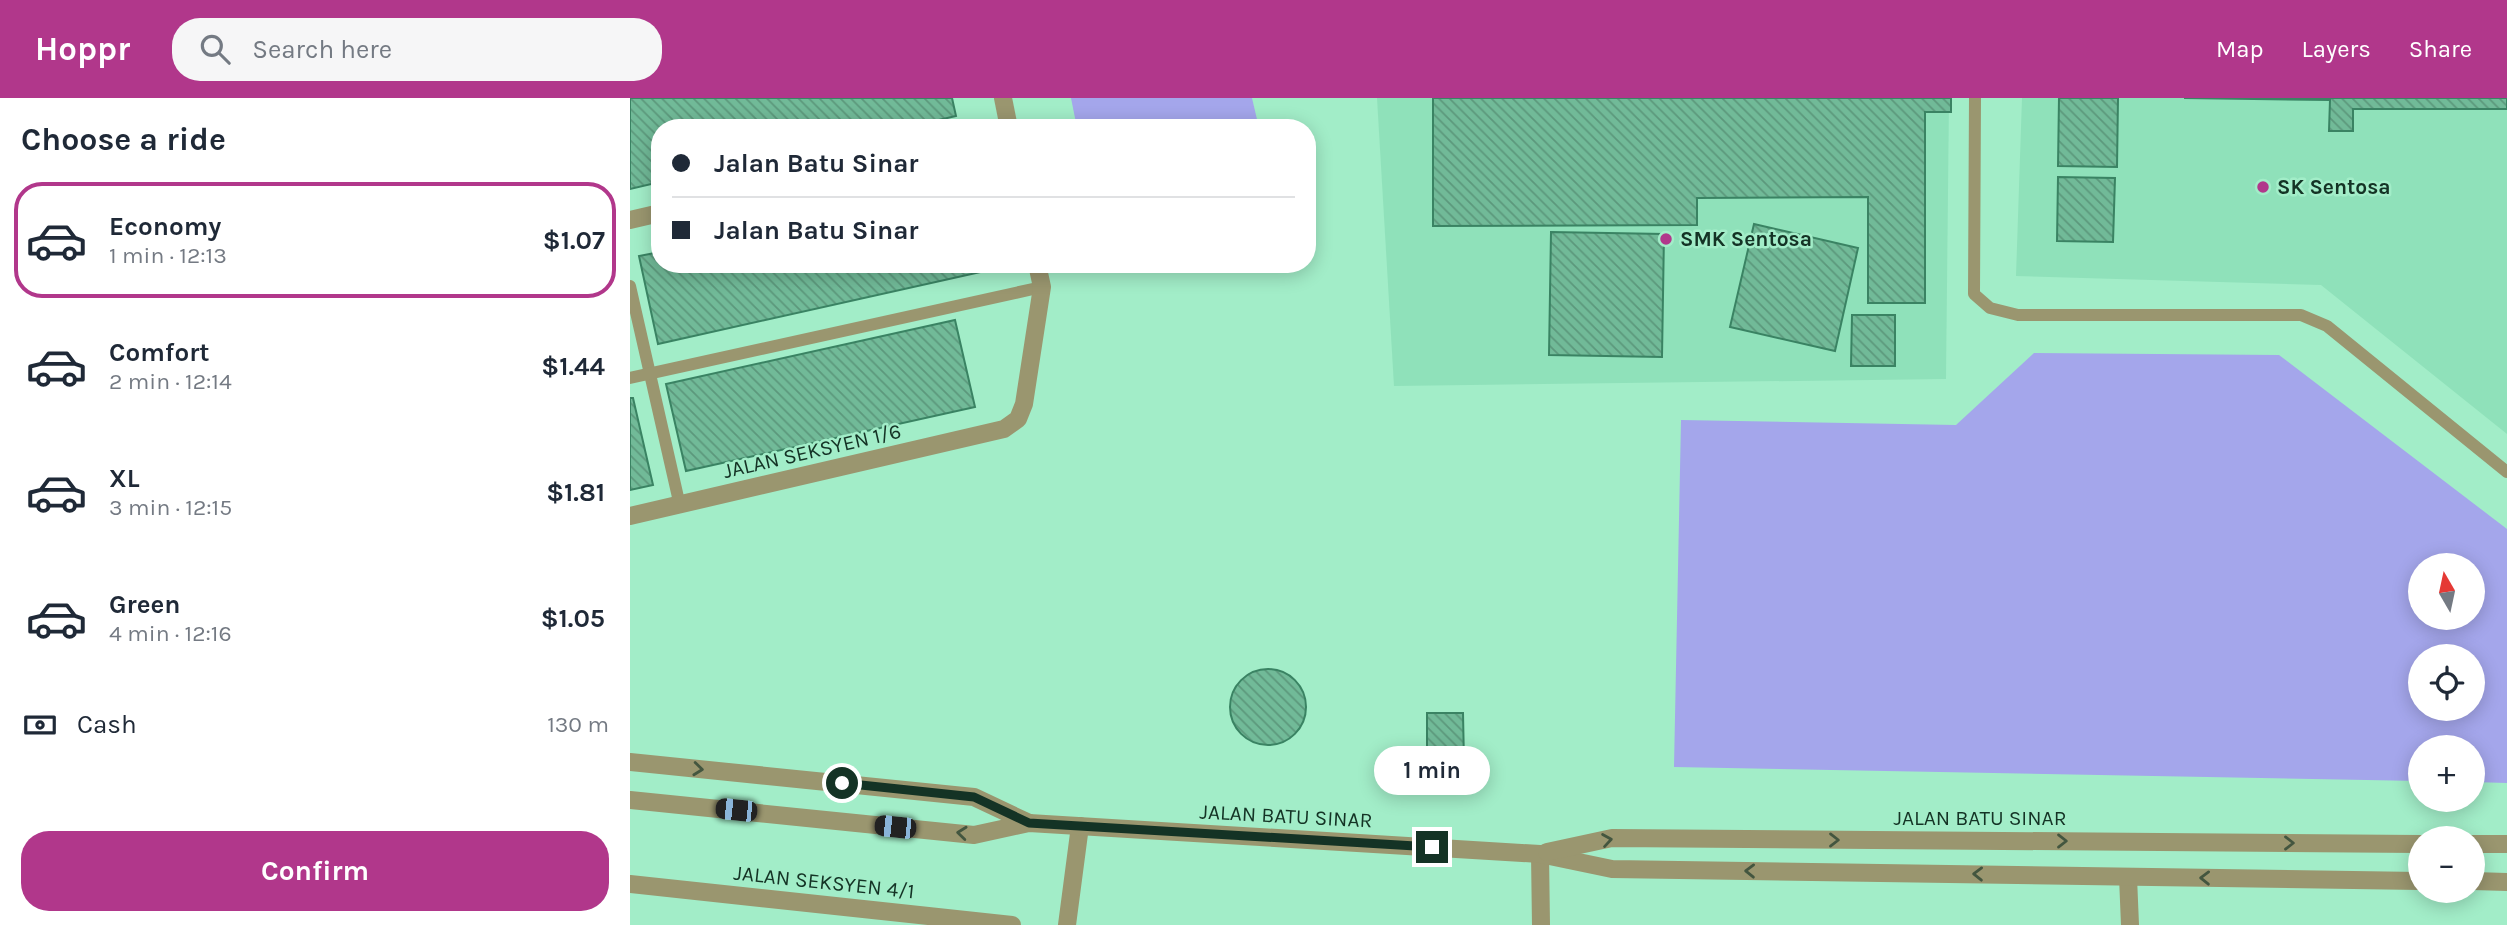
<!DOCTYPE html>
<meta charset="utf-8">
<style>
:root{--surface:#fff;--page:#f6f6f7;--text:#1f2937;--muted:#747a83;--line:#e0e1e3;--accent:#b1378b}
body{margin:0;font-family:Karla,sans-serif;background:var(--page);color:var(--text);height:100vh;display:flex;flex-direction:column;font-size:26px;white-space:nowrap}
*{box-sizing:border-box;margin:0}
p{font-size:23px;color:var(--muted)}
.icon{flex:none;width:38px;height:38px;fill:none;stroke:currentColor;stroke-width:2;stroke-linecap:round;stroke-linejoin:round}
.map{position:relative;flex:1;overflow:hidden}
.panel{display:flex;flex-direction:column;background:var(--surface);width:630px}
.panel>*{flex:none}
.banner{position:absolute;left:21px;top:21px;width:665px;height:154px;border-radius:28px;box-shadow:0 4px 18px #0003;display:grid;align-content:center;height:154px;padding:0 21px;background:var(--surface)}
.needle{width:46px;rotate:351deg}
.fabs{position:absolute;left:1778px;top:455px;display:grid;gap:14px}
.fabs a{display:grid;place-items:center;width:77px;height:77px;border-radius:50%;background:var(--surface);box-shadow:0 4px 18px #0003;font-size:35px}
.end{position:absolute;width:32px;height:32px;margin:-16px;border:9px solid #143325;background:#fff;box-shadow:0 0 0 4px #fff}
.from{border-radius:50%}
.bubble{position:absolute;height:49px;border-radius:24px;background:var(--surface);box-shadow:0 4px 18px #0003;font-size:23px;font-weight:700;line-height:49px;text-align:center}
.car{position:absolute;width:21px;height:42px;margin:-21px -10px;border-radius:9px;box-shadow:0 0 5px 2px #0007;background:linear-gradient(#222 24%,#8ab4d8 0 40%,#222 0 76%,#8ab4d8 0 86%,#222 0)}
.banner b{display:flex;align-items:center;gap:24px;height:66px;font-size:26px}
.banner b+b{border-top:2px solid var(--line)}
.banner i{width:18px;height:18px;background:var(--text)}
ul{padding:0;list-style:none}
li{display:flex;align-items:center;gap:21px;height:116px;margin:0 14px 10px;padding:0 7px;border:4px solid transparent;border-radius:28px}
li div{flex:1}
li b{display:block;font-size:26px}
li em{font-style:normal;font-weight:700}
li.on{border-color:var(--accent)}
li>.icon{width:63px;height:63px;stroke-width:1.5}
h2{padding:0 21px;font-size:32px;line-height:84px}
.pay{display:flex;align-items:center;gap:18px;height:77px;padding:0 21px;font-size:26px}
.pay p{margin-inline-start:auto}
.button{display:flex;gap:14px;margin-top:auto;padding:14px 21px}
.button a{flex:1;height:80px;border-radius:28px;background:var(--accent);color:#fff;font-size:28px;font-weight:700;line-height:80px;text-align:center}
header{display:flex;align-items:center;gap:42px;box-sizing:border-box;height:98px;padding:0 35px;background:var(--accent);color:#fff}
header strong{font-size:33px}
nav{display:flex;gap:38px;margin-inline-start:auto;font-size:24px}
.search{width:490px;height:63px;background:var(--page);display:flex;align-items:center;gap:18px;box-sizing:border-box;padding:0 24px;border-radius:28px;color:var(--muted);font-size:26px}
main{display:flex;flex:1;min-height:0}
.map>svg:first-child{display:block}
.built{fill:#8fe1ba}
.pitch{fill:#a4a6eb;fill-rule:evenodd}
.building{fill:url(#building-back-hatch);stroke:#3a8363;stroke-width:2}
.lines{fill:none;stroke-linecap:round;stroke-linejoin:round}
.service{stroke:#9a966f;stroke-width:12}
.minor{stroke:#9a966f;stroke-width:18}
.tertiary{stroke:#9a966f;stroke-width:18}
.oneway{stroke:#43563f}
.route{stroke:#143325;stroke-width:9}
.poi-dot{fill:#b1378b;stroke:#a2edc8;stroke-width:2.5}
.labels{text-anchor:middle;stroke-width:5;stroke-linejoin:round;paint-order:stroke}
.poi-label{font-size:21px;font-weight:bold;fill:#143325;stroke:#a2edc8;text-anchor:start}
.street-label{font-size:21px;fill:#143325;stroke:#a2edc8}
</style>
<header>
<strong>Hoppr</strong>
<div class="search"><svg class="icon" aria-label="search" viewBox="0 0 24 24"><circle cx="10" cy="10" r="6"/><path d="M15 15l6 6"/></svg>Search here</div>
<nav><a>Map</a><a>Layers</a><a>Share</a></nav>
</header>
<main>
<section class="panel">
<h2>Choose a ride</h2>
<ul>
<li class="on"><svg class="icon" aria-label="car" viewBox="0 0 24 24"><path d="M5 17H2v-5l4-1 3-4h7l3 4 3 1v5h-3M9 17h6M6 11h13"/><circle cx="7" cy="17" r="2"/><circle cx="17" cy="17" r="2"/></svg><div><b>Economy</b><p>1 min · 12:13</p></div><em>$1.07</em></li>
<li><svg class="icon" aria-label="car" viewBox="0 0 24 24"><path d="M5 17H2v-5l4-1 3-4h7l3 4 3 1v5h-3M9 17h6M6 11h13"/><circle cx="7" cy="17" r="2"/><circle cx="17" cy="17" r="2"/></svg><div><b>Comfort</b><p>2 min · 12:14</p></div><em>$1.44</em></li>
<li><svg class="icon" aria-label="car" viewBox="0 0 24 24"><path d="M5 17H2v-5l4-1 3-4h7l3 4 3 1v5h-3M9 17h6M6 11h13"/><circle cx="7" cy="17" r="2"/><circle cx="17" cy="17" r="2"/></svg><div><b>XL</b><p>3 min · 12:15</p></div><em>$1.81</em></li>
<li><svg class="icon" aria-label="car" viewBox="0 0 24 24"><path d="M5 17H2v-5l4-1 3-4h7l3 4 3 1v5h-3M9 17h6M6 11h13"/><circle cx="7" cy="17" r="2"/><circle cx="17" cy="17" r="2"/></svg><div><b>Green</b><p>4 min · 12:16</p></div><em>$1.05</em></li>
</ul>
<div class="pay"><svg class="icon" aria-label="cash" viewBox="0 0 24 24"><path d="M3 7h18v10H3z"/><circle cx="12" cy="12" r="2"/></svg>Cash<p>130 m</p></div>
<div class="button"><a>Confirm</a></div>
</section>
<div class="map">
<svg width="1877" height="827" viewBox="0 0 1877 827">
<defs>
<pattern id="building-back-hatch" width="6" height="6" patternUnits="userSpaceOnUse" patternTransform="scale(1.75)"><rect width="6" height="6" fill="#71ba98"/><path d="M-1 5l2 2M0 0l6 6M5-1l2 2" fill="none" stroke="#5c987c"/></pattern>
</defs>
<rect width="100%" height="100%" fill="#a2edc8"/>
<g class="built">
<polygon points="747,0 1319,0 1316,281 764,288"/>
<polygon points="1392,0 1877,0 1877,336 1691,187 1386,178"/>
</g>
<g class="pitch">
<polygon points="441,0 622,0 629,30 447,30"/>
<path d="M 1404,255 L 1649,257 L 1877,431 L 1877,685 L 1843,684 L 1843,649 L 1790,649 L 1790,683 L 1044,669 L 1051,322 L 1326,327 ZM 1790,467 L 1843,467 L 1843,520 L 1790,520 ZM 1790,558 L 1843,558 L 1843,611 L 1790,611 Z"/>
</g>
<g class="building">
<polygon points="0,0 322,0 326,18 274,30 30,30 30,84 0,91"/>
<polygon points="803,0 1321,0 1321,14 1295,14 1295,205 1238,205 1238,99 1067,100 1067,127 803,128"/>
<polygon points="1429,0 1488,0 1487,69 1428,68"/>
<polygon points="1554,0 1877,0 1877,11 1723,11 1723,33 1699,33 1700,2"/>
<polygon points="1428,79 1485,80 1483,144 1427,143"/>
<polygon points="1124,126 1228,150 1205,253 1100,229"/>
<polygon points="921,134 1034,136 1032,259 919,257"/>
<polygon points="30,154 30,166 353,166 355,173 28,246 9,158"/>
<polygon points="1222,217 1265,217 1265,268 1221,268"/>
<polygon points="325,222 345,309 56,373 36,286"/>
<polygon points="0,300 3,300 23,387 0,392"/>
<circle cx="638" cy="609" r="38"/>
<polygon points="797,615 833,615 834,664 797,664"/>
</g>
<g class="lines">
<g class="service">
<polyline points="1345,0 1344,196 1360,210 1388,217 1671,217 1697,228 1877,374"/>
<polyline points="0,188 50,408"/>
<polyline points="0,280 412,189"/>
</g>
<g class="minor">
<polyline points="373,0 379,30"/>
<polyline points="0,122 30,115"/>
<polyline points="0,418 374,331 388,321 394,306 412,189 407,166"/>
<polyline points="910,756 911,827"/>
<polyline points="1498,779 1500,827"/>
<polyline points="0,786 382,827"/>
<polyline points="437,827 450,728"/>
</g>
<g class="tertiary">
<polyline points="0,664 344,699 399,725"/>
<polyline points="0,702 344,737 399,725 910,756 982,771 1790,783"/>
<polyline points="1843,746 1877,746"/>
<polyline points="917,754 982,740 1790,746"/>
<polyline points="1843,783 1877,784"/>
</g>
</g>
<defs><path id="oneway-chevron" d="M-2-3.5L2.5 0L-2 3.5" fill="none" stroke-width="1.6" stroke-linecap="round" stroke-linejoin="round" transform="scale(1.75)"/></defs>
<g class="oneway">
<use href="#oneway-chevron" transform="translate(68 671) rotate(6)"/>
<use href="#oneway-chevron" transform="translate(332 735) rotate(-174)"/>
<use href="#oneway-chevron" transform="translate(977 742) rotate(-9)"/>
<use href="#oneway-chevron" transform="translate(1204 742)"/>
<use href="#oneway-chevron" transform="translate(1432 743)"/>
<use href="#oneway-chevron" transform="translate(1659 745)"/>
<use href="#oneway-chevron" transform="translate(1120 773) rotate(-179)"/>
<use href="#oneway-chevron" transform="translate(1348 776) rotate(-179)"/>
<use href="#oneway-chevron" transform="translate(1575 780) rotate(-179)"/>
</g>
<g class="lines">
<polyline class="route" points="212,685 344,699 399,725 802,749"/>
</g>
<g class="poi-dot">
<circle cx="1633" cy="89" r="7"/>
<circle cx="1036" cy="141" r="7"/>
</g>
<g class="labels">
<g class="poi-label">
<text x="1647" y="96">SK Sentosa</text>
<text x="1050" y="148">SMK Sentosa</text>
</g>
<g class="street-label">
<text transform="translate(182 353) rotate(-13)" y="7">JALAN SEKSYEN 1/6</text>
<text transform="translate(656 718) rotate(3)" y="7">JALAN BATU SINAR</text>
<text x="1350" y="727">JALAN BATU SINAR</text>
<text transform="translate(194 784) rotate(6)" y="7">JALAN SEKSYEN 4/1</text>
</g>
</g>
</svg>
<div class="fabs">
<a><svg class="needle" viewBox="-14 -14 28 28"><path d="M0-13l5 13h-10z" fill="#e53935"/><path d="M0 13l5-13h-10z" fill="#747a83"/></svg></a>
<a><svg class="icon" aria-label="locate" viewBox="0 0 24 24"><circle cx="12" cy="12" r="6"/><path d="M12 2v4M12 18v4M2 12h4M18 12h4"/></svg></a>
<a>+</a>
<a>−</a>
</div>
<i class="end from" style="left:212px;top:685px"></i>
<i class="end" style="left:802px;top:749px"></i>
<div class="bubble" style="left:744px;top:648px;width:116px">1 min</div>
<i class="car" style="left:106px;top:712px;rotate:276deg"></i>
<i class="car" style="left:265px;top:729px;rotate:276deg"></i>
<div class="banner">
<b><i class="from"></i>Jalan Batu Sinar</b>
<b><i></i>Jalan Batu Sinar</b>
</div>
</div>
</main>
